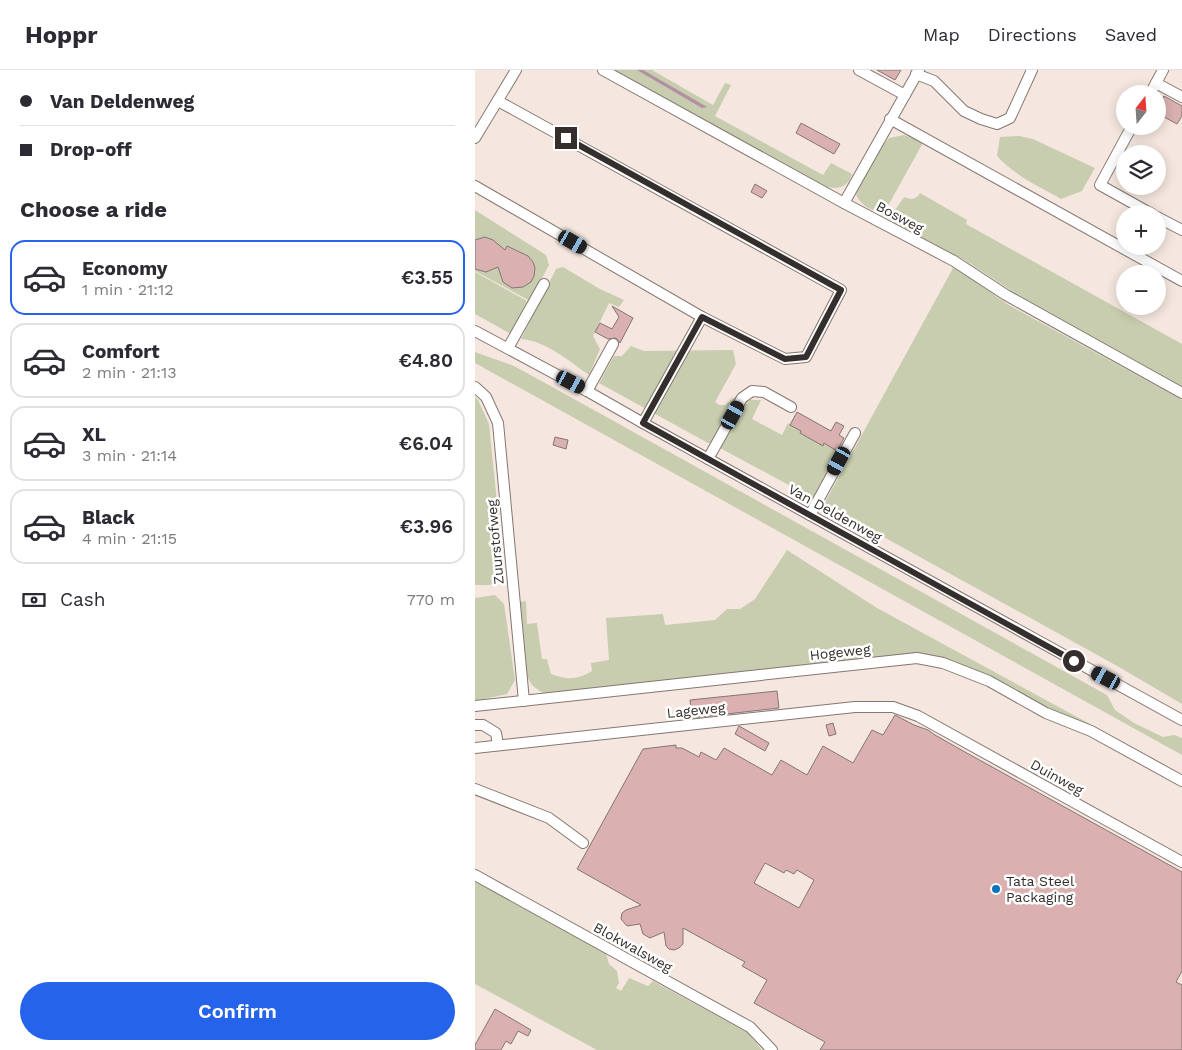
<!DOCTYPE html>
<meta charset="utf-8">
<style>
:root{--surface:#fff;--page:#f7f7f7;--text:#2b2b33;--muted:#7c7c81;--line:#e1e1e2;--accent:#2563eb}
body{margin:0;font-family:"Work Sans",sans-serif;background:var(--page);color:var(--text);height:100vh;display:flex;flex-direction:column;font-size:19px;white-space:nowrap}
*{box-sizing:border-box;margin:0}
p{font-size:16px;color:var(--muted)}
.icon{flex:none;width:28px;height:28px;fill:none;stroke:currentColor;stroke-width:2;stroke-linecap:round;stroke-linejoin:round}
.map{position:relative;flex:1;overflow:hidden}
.side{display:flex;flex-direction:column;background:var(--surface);width:475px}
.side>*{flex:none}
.banner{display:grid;align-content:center;height:110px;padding:0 20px;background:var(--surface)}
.needle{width:32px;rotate:17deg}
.buttons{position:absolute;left:641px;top:15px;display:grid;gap:10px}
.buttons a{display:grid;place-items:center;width:50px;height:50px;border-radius:50%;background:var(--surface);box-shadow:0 2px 12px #0003;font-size:25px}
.end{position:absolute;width:22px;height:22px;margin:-11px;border:6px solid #342f2c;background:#fff;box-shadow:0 0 0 2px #fff}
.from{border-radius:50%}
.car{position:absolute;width:15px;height:30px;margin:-15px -8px;border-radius:6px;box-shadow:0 0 4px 1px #0007;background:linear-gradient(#222 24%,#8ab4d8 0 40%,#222 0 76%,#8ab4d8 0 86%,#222 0)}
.banner b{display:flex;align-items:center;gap:18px;height:48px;font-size:19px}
.banner b+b{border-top:1px solid var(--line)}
.banner i{width:12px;height:12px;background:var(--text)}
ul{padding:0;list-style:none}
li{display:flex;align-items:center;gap:15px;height:75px;margin:0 10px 8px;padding:0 10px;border:2px solid var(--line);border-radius:15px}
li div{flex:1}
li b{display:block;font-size:19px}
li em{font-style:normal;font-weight:600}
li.current{border-color:var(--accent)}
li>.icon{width:45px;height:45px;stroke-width:1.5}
h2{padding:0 20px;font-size:22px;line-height:60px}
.pay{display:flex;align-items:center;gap:12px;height:55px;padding:0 20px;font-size:19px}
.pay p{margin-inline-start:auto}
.button{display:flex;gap:10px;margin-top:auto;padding:10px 20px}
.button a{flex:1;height:58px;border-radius:30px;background:var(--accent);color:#fff;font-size:20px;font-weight:600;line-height:58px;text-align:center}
header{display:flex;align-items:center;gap:30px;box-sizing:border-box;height:70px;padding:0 25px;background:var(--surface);border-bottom:1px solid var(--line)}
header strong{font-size:24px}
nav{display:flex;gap:28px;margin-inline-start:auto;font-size:18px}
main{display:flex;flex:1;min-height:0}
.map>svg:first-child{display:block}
.green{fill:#c7cdae}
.water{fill:#b28fa1}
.building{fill:#dab0b0;stroke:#847675;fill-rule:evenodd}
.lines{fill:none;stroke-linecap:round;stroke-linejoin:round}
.minor-casing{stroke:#837770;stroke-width:12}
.minor{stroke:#fff;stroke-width:10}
.route{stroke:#342f2c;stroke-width:6}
.poi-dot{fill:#0873be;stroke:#fff;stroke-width:2}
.labels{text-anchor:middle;stroke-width:5;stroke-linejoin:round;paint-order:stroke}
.street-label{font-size:14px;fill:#342f2c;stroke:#fff}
.poi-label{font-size:14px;fill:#342f2c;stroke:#fff;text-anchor:start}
</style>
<header>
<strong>Hoppr</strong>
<nav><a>Map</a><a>Directions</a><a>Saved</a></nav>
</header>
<main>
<section class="side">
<div class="banner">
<b><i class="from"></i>Van Deldenweg</b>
<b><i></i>Drop-off</b>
</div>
<h2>Choose a ride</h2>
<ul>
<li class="current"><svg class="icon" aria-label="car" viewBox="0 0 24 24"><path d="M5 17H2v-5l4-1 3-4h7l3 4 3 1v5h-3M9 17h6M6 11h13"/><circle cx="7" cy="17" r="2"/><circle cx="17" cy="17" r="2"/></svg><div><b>Economy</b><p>1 min · 21:12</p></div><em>€3.55</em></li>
<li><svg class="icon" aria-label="car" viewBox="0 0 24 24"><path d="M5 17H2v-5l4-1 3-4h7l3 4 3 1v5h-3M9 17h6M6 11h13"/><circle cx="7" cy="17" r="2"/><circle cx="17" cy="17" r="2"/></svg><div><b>Comfort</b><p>2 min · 21:13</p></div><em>€4.80</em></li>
<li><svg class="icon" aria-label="car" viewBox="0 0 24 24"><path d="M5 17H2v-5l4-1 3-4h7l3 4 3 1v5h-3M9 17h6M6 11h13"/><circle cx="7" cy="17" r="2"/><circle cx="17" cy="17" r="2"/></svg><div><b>XL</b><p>3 min · 21:14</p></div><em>€6.04</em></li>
<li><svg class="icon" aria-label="car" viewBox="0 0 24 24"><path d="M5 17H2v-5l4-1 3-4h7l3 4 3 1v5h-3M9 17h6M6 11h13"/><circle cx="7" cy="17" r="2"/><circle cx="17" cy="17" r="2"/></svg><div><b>Black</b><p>4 min · 21:15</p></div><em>€3.96</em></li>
</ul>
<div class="pay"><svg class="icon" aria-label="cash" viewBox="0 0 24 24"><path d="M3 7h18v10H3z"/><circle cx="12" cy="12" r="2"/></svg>Cash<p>770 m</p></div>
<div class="button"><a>Confirm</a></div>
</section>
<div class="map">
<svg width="707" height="980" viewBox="0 0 707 980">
<rect width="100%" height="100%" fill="#f5e7df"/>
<g class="green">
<path d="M 139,0 L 177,0 L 238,35 L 250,13 L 256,15 L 240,46 L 348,105 L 356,93 L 377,104 C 373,118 363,119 350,117 Z"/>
<path d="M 429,65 L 449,71 L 414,134 L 408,141 C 395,141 388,137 381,125 C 387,104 400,85 414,68 Z"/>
<path d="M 544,66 L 558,69 L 620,98 L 607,121 L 586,129 C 564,116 540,106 522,86 L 525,67 Z"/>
<path d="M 445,123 L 492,150 L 491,154 L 707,274 L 707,317 L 548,228 L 488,189 L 462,177 L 442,164 L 418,153 L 420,140 L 429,127 C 436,129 440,131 445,123 Z"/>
<polygon points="0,140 71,185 74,195 55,231 0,201"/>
<path d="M 88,197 L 125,219 L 149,230 L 144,237 L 134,233 L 118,266 L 125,279 L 114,305 C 94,291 71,271 46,269 L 81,199 Z"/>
<polygon points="478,198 493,206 532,234 707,330 707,634 644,597 349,434"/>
<polygon points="0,202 52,231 36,264 0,244"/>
<polygon points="156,276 169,281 258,280 261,294 240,332 244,335 250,335 267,322 238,373 233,373 124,313 139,286 147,286"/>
<polygon points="0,282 39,296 72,314 632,625 640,640 659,653 688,667 699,665 707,668 707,685 0,293"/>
<polygon points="0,327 3,330 14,354 29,501 27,511 14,515 0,515"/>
<polygon points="275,330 286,330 277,349 307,365 313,353 363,381 338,428 245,378 267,338"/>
<path d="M 312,480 L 402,538 L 626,660 L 586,646 L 507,603 L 474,591 L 444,584 L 71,624 C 60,619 55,615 51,603 L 44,532 L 51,531 L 52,554 L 62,553 L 67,589 L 72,589 L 76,604 C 92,610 102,610 117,601 L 116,593 L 134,590 L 131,548 L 188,544 L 190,555 L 240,550 L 252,539 L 265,539 L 280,529 Z"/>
<polygon points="20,525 29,534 40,610 32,624 0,631 0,528"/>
<polygon points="0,811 131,883 134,894 142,901 144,913 141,918 146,921 154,908 173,916 178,911 272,962 287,980 122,980 0,914"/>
</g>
<polygon class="water" points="162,0 168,0 232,37 227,38"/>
<g class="building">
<polygon points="402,0 426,0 420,10"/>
<polygon points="689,26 707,36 707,46 702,54 682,43 682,37"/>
<polygon points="326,53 365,74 359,84 321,63"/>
<polygon points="280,114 292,121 287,128 276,122"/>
<polygon points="10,167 18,170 30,180 32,176 53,186 58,192 60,198 59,206 56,212 48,217 37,218 28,212 23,197 11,202 0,199 0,170"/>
<polygon points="137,236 158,248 145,273 141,268 133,269 120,262 125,253 137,259 144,247"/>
<polygon points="322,342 356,361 361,352 369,356 364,365 369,368 362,381 349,373 348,376 325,363 326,361 315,355"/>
<polygon points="80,367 93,370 91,379 78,375"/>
<polygon points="302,621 304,638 217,648 215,630"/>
<path d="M 420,645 L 439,655 L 453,660 L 460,665 L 490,682 L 707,802 L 707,901 L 701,912 L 707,915 L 707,980 L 345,980 L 350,972 L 279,933 L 292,910 L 267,896 L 270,892 L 208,858 L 208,874 L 204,878 L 199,880 L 194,879 L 191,876 L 189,862 L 175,868 L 168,864 L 165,854 L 152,856 L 146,849 L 147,843 L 151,840 L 166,835 L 102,799 L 168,679 L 201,675 L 201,678 L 207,678 L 224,687 L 226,682 L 241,690 L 249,678 L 297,705 L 306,690 L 332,705 L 348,676 L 378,693 L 397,660 L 408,665 ZM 290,793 L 309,803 L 311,800 L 319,804 L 322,800 L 339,810 L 324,838 L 279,813 Z"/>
<polygon points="358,653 361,664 354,666 351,655"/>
<polygon points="264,656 294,673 290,681 260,664"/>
<polygon points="20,939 56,960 53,966 43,961 36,974 31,971 26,980 0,980 0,975"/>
</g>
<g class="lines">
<defs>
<g id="minor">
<polyline points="128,0 369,133 479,191 531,225 707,323"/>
<polyline points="384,0 430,25"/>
<polyline points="441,4 459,11 489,41 506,49 522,54 535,48 557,0"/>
<polyline points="681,13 707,27"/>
<polyline points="675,24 688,0"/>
<polyline points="415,49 707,211"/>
<polyline points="657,56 625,115 677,144"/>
<polyline points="0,68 41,0"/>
<polyline points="0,116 227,247 310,289 331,287 366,220 23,31"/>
<polyline points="369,133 444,0"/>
<polyline points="682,147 707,160"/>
<polyline points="0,261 112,321 168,353 707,650"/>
<polyline points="33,278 69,214"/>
<polyline points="0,317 11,327 23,353 49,631"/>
<polyline points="112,321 138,274"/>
<polyline points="168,353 227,247"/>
<polyline points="233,389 267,328 277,321 289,322 316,337"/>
<polyline points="335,445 380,363"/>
<polyline points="0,636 442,588 468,593 514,611 571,643 616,661 707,711"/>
<polyline points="0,655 8,655 21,663 23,675"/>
<polyline points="0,678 380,637 418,637 443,646 707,792"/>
<polyline points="0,719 74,748 108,773"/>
<polyline points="0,805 275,957 297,980"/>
</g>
</defs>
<use href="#minor" class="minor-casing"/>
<use href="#minor" class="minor"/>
</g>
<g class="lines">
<polyline class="route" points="91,68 366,220 331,287 310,289 227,247 168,353 599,591"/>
</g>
<circle class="poi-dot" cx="521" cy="819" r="5"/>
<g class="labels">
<g class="street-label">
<text transform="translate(425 147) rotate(28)" y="5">Bosweg</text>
<text transform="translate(360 443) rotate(29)" y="5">Van Deldenweg</text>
<text transform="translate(20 472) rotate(-95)" y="5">Zuurstofweg</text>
<text transform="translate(365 582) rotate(-6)" y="5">Hogeweg</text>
<text transform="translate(221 640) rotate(-6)" y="5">Lageweg</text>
<text transform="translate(582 707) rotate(29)" y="5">Duinweg</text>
<text transform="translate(158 877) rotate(29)" y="5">Blokwalsweg</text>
</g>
<g class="poi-label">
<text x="531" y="816">Tata Steel<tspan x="531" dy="16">Packaging</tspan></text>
</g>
</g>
</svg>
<div class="buttons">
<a><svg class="needle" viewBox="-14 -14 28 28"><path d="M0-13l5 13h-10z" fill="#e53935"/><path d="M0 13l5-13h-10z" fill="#7c7c81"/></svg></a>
<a><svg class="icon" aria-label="layers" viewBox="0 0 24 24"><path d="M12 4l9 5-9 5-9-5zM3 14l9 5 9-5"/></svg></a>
<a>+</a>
<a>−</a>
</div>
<i class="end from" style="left:599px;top:591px"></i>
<i class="end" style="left:91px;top:68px"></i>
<i class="car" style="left:98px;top:172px;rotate:120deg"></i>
<i class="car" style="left:96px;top:312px;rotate:118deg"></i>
<i class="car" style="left:258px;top:345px;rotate:29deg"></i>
<i class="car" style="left:364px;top:391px;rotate:209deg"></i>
<i class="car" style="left:631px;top:608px;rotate:298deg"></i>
</div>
</main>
